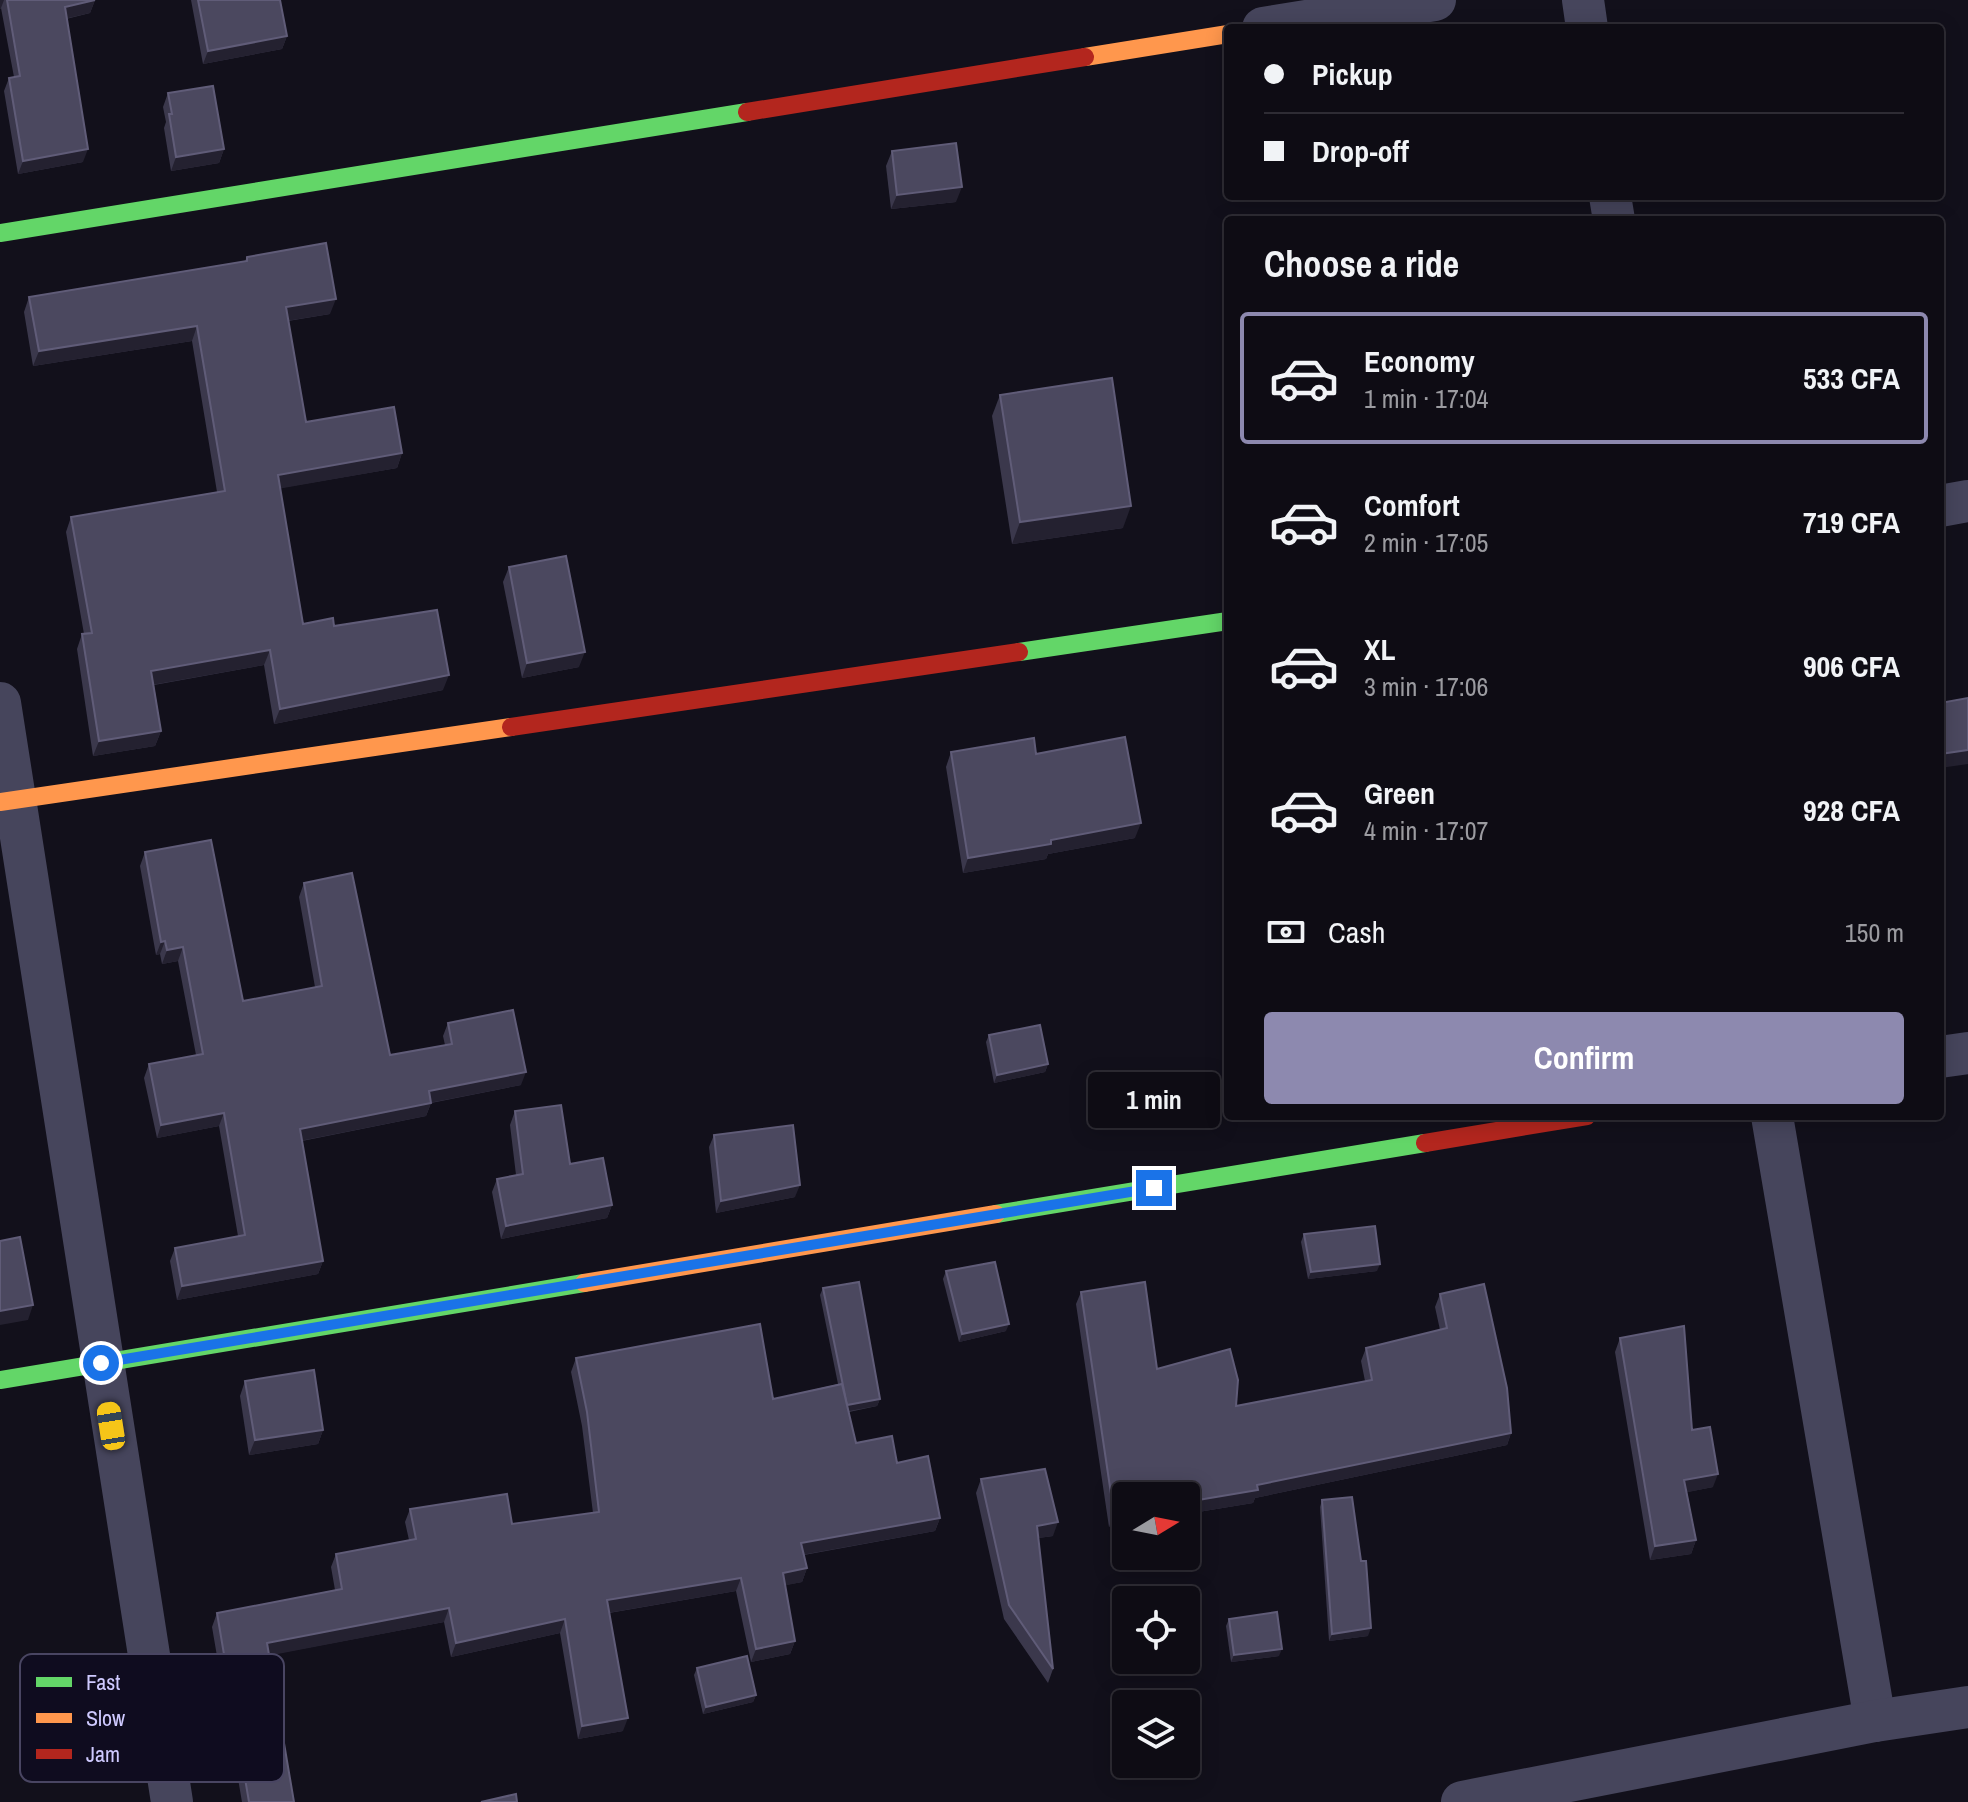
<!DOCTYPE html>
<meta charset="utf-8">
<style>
:root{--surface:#0e0c14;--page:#1c1a22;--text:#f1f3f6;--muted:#9b9ba0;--line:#2e2c34;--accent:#8d89af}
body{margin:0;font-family:"Archivo Narrow",sans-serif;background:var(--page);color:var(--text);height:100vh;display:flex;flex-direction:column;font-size:30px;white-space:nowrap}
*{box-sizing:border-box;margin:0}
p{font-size:26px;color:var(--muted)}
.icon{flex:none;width:44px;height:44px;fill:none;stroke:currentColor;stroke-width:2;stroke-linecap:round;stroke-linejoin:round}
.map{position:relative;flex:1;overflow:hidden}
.details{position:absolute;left:1224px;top:216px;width:720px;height:904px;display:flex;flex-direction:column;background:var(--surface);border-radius:8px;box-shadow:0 4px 20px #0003,0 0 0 2px var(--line)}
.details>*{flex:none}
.hud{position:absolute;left:1224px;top:24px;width:720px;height:176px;border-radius:8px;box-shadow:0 4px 20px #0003,0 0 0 2px var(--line);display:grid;align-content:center;height:176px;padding:0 40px;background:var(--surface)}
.needle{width:52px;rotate:80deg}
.tools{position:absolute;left:1112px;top:1482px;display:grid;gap:16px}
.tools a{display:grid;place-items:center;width:88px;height:88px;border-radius:8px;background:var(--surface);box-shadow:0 4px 20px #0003,0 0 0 2px var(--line);font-size:40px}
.end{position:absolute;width:36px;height:36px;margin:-18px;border:10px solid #1a73e8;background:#fff;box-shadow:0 0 0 4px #fff}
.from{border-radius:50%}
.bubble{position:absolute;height:56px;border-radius:8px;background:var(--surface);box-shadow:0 4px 20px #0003,0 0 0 2px var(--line);font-size:26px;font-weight:800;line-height:56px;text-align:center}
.car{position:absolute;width:24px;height:48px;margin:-24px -12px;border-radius:10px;box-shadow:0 0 6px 2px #0007;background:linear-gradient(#f5c518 24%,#345 0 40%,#f5c518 0 76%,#345 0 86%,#f5c518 0)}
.hud b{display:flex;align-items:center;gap:28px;height:76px;font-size:30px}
.hud b+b{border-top:2px solid var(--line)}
.hud i{width:20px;height:20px;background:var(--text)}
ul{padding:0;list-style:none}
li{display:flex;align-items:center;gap:24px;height:132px;margin:0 16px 12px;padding:0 24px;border:4px solid transparent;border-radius:8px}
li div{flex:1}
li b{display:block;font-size:30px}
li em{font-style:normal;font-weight:800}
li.selected{border-color:var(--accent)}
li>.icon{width:72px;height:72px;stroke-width:1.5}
h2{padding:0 40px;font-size:36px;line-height:96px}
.pay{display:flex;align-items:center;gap:20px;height:88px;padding:0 40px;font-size:30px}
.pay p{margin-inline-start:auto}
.primary-button{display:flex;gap:16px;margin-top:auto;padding:16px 40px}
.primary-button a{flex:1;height:92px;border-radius:8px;background:var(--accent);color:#fff;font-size:32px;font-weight:800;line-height:92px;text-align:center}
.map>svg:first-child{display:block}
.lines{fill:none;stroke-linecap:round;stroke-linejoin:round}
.street{stroke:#46455c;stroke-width:42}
.fast{stroke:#63d668;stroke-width:18}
.slow{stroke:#ff974d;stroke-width:18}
.jam{stroke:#b3261e;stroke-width:18}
.wall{fill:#3b384c}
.shaded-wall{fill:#242130}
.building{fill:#4b485f;stroke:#605c78;stroke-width:2}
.route{stroke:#1a73e8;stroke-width:10}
.key{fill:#0f0c1f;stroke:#494562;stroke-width:2}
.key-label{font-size:22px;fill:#cfcaff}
</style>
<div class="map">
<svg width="1968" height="1802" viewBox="0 0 1968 1802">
<rect width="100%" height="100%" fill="#12101b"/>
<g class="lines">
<g class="street">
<polyline points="1583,0 1587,28"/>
<polyline points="1263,28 1435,0"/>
<polyline points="1610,196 1614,220"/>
<polyline points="1940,506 1968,501"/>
<polyline points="0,703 172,1802"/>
<polyline points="1940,1057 1968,1053"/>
<polyline points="1772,1116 1875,1721"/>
<polyline points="1462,1802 1875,1721 1968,1707"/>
</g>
<g class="fast">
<polyline points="0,233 747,112"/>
<polyline points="1019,652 1228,621"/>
<polyline points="996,1214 1425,1143"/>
<polyline points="0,1380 584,1283"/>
</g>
<g class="slow">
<polyline points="1085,57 1228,34"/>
<polyline points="0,802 511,727"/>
<polyline points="584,1283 996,1214"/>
</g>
<g class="jam">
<polyline points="747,112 1085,57"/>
<polyline points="511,727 1019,652"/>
<polyline points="1425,1143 1587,1116"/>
</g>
</g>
<g class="wall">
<polygon points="0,0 95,0 90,13 66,19 83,162 18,174 4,91 9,78 14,77 1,8 0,9"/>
<polygon points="191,0 280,0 287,36 282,49 203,64"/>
<polygon points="168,93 224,149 219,163 171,171 164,128 166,122 163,107"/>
<polygon points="892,151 956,202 891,209 886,166"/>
<polygon points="247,257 330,314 288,321 306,422 402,453 397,468 280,488 303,624 334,626 443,690 274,724 264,665 154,685 161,731 155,746 93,756 77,649 82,634 84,634 66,532 71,517 217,492 192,341 33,366 24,312 29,297 245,261"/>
<polygon points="1000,395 1123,528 1012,544 992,416"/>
<polygon points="509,567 579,667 522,678 503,582"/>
<polygon points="951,752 1036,754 1135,838 1048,854 1046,859 963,873 946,767"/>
<polygon points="145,852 243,1001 315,987 299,897 304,883 390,1055 445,1045 443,1036 448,1023 521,1085 431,1103 426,1116 302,1141 323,1261 318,1274 177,1300 170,1261 175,1248 238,1236 219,1126 157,1138 144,1078 149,1064 196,1055 178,961 162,964 160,954 156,955 140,866"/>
<polygon points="989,1035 1048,1064 1045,1072 994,1083 986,1042"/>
<polygon points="515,1111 612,1205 607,1218 501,1239 492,1192 497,1179 516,1175 510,1125"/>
<polygon points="714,1135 795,1197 716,1213 709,1147"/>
<polygon points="1304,1234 1377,1271 1308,1279 1301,1242"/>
<polygon points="946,1271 1006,1331 959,1342 943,1279"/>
<polygon points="823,1288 880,1399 877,1406 849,1412 856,1443 897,1463 940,1518 935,1531 804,1555 807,1568 802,1582 785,1585 795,1641 790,1654 751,1662 736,1591 609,1613 623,1731 578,1739 560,1633 451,1657 444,1622 269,1655 294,1802 242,1802 212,1627 217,1613 335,1590 331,1567 336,1554 409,1540 405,1522 410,1509 512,1524 593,1513 582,1426 571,1372 576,1358 773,1399 838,1384 820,1295"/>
<polygon points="1081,1292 1157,1369 1236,1406 1365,1381 1361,1361 1366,1348 1440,1330 1435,1307 1440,1294 1511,1433 1507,1445 1255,1498 1253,1503 1186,1514 1186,1496 1109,1527 1076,1304"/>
<polygon points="1620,1338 1692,1430 1713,1487 1687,1492 1696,1540 1691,1554 1650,1560 1615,1352"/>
<polygon points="245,1381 323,1430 318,1444 249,1455 240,1396"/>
<polygon points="981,1479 1053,1536 1038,1538 1053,1669 1048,1683 1004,1619 976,1493"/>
<polygon points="1322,1500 1368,1636 1329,1641 1320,1507"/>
<polygon points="1229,1619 1279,1656 1231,1662 1226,1626"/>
<polygon points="697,1668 756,1695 753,1702 703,1714 694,1675"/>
</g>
<g class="shaded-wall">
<polygon points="0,0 4,0 1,8 0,9"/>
<polygon points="95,0 90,13 60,20 65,7"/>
<polygon points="287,36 282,49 203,64 208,51"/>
<polygon points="88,149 83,162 18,174 23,161"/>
<polygon points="224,149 219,163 171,171 176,157"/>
<polygon points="962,187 956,202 891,209 897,195"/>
<polygon points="336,299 330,314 280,322 286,307"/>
<polygon points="197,326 192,341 33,366 39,351"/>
<polygon points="402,453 397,468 272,490 278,475"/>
<polygon points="1131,506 1123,528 1012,544 1020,522"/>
<polygon points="270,650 264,665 146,686 151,671"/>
<polygon points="585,652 579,667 522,678 527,663"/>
<polygon points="449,675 443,690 274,724 280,709"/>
<polygon points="161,731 155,746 93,756 99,741"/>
<polygon points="1968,750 1968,764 1940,768 1940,754"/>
<polygon points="1141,823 1135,838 1048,854 1046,859 963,873 968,858 1051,840"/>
<polygon points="165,941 160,954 156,955 161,942"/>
<polygon points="183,947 178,961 162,964 167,950"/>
<polygon points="1048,1064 1045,1072 994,1083 997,1075"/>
<polygon points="526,1072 521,1085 424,1104 429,1091"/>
<polygon points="431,1103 426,1116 295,1142 300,1129"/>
<polygon points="224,1113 219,1126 157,1138 161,1125"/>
<polygon points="800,1185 795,1197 716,1213 721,1201"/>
<polygon points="612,1205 607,1218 501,1239 506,1226"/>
<polygon points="323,1261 318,1274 177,1300 182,1286"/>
<polygon points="1380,1264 1377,1271 1308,1279 1311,1272"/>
<polygon points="33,1305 28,1320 0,1325 0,1311"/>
<polygon points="1009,1324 1006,1331 959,1342 962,1334"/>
<polygon points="880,1399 877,1406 844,1412 847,1405"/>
<polygon points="323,1430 318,1444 249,1455 255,1440"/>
<polygon points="1511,1433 1507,1445 1255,1498 1253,1503 1186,1514 1186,1502 1257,1485"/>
<polygon points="1718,1474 1713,1487 1679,1494 1684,1480"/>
<polygon points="1126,1512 1126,1524 1109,1527 1114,1514"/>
<polygon points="940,1518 935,1531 796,1556 801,1543"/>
<polygon points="1058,1522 1053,1536 1032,1539 1037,1526"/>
<polygon points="1696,1540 1691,1554 1650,1560 1655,1546"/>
<polygon points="807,1568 802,1582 778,1587 783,1573"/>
<polygon points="741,1578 736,1591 602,1614 607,1600"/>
<polygon points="449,1608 444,1622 262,1657 267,1643"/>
<polygon points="565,1619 560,1633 451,1657 456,1643"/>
<polygon points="1371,1628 1368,1636 1329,1641 1332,1634"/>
<polygon points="795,1641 790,1654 751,1662 756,1649"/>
<polygon points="1282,1649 1279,1656 1231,1662 1234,1655"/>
<polygon points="756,1695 753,1702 703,1714 706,1707"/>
<polygon points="628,1718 623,1731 578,1739 582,1726"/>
</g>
<g class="building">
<polygon points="7,0 95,0 65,7 88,149 23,161 9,78 20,76"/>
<polygon points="198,0 280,0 287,36 208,51"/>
<polygon points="213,86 224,149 176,157 169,114 172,114 168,93"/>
<polygon points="956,143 962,187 897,195 892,151"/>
<polygon points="326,243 336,299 286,307 306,422 394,407 402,453 278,475 303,624 333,618 334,626 437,610 449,675 280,709 270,650 151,671 161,731 99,741 82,634 92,633 71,517 225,491 197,326 39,351 29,297 247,261 247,257"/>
<polygon points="1112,378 1131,506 1020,522 1000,395"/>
<polygon points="566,556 585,652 527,663 509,567"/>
<polygon points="1968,698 1968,750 1940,754 1940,703"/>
<polygon points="1125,737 1141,823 1051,840 1051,844 968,858 951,752 1034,738 1036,754"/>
<polygon points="211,840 243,1001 322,986 304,883 352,873 390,1055 452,1044 448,1023 513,1010 526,1072 429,1091 431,1103 300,1129 323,1261 182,1286 175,1248 245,1235 224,1113 161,1125 149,1064 203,1054 183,947 167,950 165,941 161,942 145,852"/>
<polygon points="1040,1025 1048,1064 997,1075 989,1035"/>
<polygon points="561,1105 570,1164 603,1158 612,1205 506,1226 497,1179 523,1174 515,1111"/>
<polygon points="793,1125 800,1185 721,1201 714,1135"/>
<polygon points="1375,1226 1380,1264 1311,1272 1304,1234"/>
<polygon points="20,1237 33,1305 0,1311 0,1241"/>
<polygon points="995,1262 1009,1324 962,1334 946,1271"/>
<polygon points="859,1282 880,1399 847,1405 823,1288"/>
<polygon points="1145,1282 1157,1369 1230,1349 1238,1380 1236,1406 1372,1380 1366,1348 1447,1328 1440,1294 1484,1284 1507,1388 1511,1433 1257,1485 1258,1490 1186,1502 1186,1496 1126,1496 1126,1512 1114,1514 1081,1292"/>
<polygon points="760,1324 773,1399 842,1384 856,1443 892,1436 897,1463 928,1456 940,1518 801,1543 807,1568 783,1573 795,1641 756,1649 741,1578 607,1600 628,1718 582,1726 565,1619 456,1643 449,1608 267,1643 294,1802 249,1802 217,1613 342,1589 336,1554 416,1539 410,1509 507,1494 512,1524 599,1512 587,1412 576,1358"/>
<polygon points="1684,1326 1692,1430 1710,1427 1718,1474 1684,1480 1696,1540 1655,1546 1620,1338"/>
<polygon points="314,1370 323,1430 255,1440 245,1381"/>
<polygon points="1045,1469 1058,1522 1037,1526 1053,1669 1009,1605 981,1479"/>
<polygon points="1352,1497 1361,1561 1366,1561 1371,1628 1332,1634 1322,1500"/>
<polygon points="1277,1612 1282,1649 1234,1655 1229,1619"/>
<polygon points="747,1656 756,1695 706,1707 697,1668"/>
<polygon points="516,1794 517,1802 481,1802"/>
</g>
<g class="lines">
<polyline class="route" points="101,1363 1154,1188"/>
</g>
<rect x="20" y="1654" width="264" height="128" rx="12" class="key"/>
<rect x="36" y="1677" width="36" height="10" fill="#63d668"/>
<rect x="36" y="1713" width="36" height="10" fill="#ff974d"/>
<rect x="36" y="1749" width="36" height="10" fill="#b3261e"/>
<g class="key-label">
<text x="86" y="1690">Fast</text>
<text x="86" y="1726">Slow</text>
<text x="86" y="1762">Jam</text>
</g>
</svg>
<div class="tools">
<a><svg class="needle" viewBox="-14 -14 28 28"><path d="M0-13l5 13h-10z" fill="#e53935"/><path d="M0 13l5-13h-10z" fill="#9b9ba0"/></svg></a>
<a><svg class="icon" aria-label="locate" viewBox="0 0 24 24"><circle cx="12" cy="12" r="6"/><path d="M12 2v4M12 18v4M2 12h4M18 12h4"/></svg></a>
<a><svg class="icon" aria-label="layers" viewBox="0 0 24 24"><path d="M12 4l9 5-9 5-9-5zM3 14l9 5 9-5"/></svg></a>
</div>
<i class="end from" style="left:101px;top:1363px"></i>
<i class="end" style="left:1154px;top:1188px"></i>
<div class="bubble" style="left:1088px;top:1072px;width:132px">1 min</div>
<i class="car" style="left:111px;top:1426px;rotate:351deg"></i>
<div class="hud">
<b><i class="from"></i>Pickup</b>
<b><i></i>Drop-off</b>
</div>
<section class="details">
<h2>Choose a ride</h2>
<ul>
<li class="selected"><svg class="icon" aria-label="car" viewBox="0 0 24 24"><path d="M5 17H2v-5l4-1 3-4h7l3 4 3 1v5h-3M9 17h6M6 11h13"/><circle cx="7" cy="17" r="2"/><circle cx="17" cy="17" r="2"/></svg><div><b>Economy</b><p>1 min · 17:04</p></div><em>533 CFA</em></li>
<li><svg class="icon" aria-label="car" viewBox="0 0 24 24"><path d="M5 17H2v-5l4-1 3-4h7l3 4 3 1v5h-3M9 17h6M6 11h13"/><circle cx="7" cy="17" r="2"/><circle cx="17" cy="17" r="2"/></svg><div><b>Comfort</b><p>2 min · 17:05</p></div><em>719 CFA</em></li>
<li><svg class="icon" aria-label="car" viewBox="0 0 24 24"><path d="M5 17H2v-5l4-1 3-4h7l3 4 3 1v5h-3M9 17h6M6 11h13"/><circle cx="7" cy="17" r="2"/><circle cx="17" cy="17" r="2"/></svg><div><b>XL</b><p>3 min · 17:06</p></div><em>906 CFA</em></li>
<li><svg class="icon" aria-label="car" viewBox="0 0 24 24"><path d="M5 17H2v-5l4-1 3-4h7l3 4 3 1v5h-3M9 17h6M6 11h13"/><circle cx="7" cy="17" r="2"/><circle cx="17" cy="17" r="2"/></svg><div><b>Green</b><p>4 min · 17:07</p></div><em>928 CFA</em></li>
</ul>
<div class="pay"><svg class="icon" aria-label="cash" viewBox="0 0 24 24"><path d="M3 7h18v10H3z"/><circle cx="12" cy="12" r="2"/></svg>Cash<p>150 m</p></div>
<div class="primary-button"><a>Confirm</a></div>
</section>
</div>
